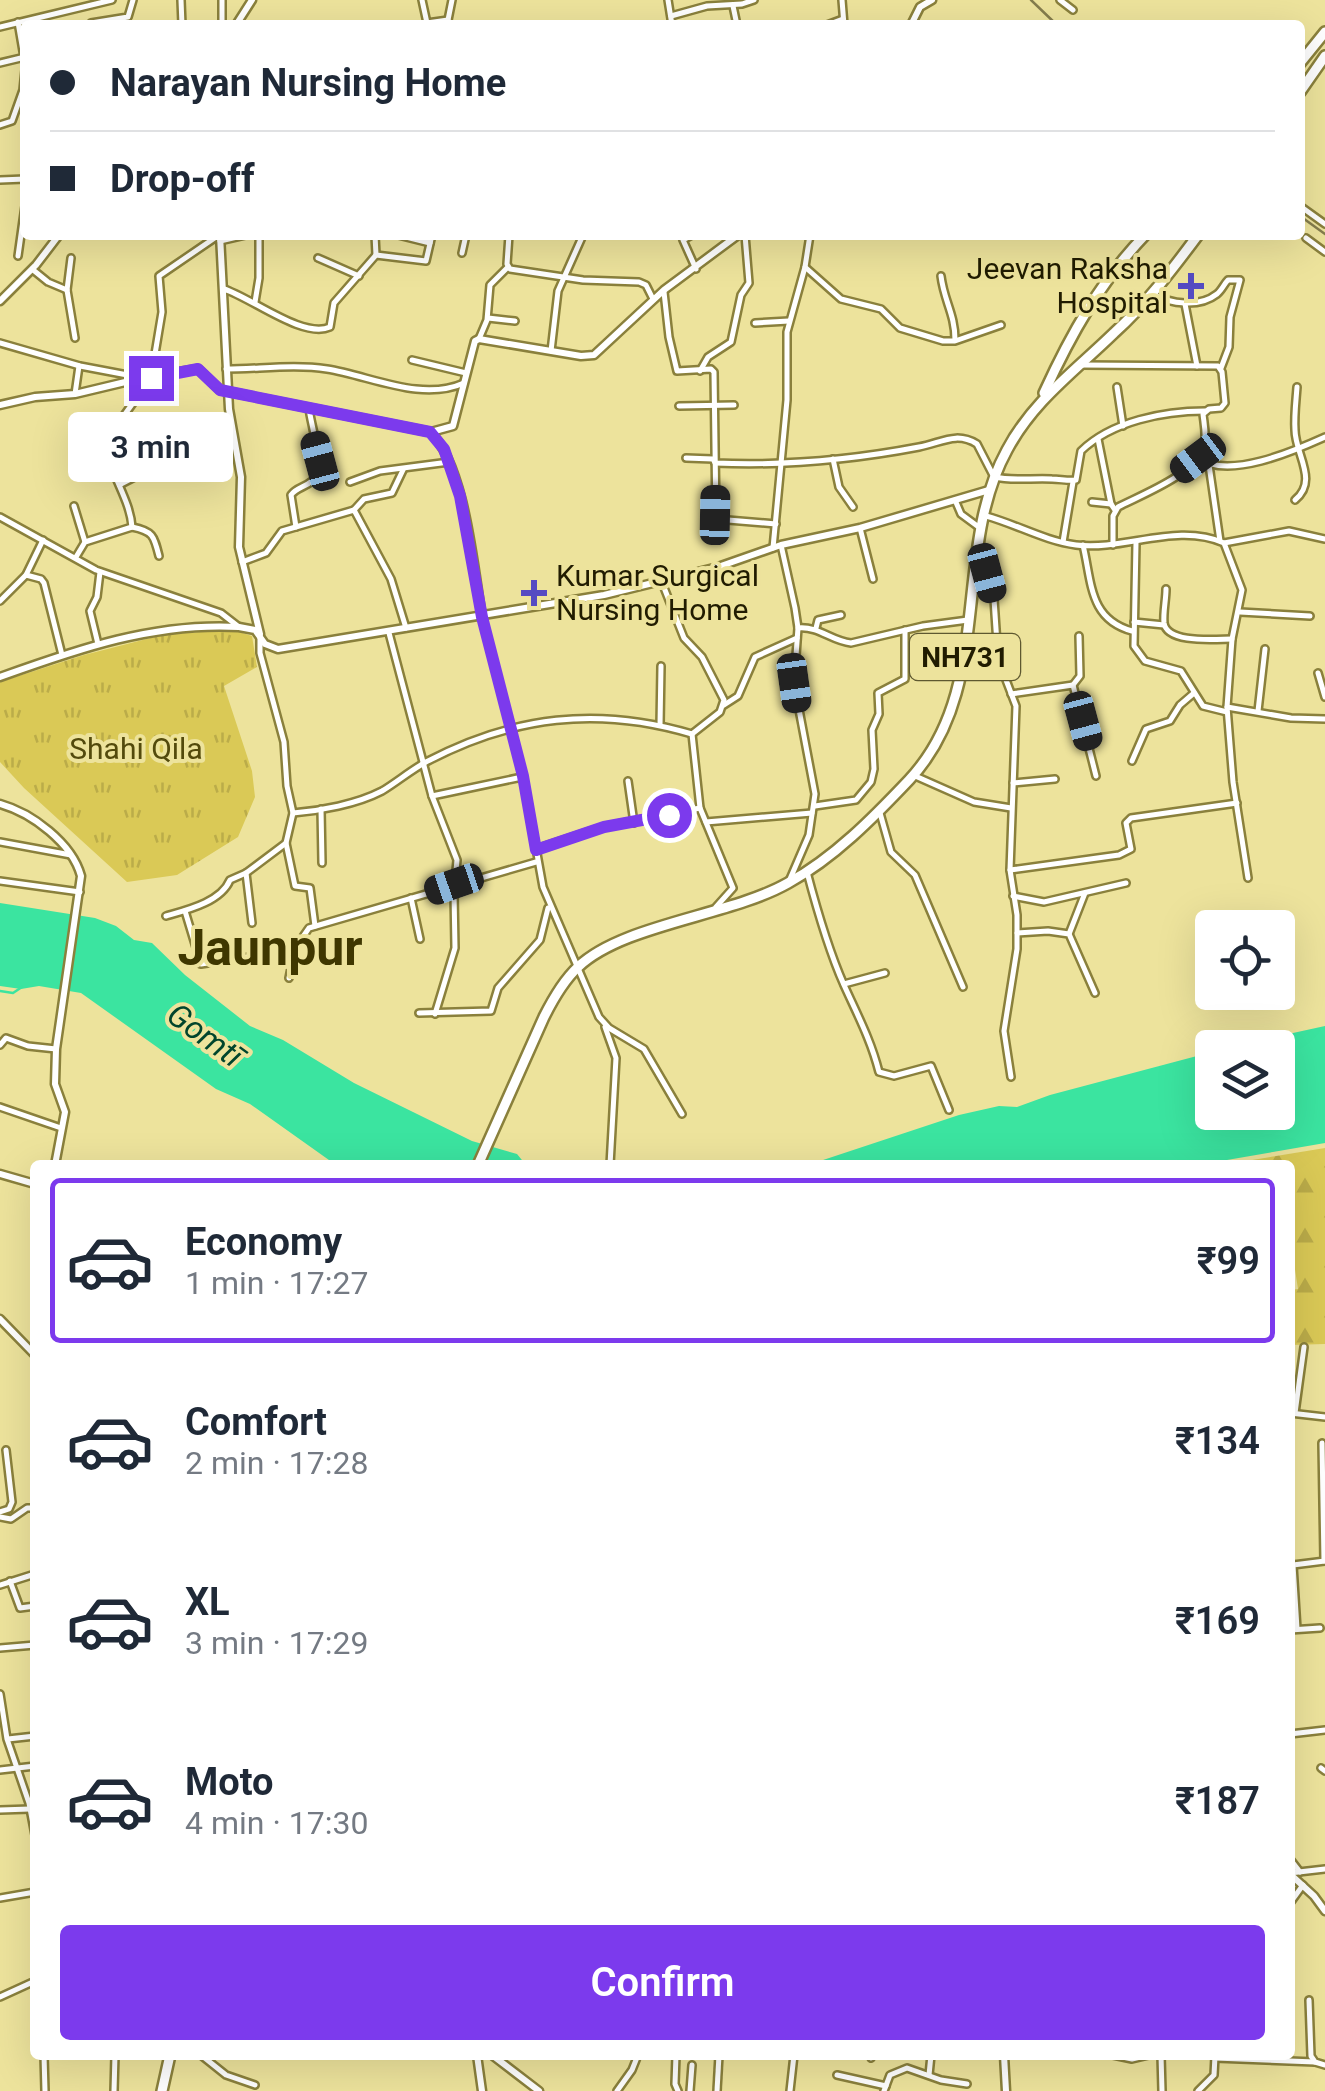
<!DOCTYPE html>
<meta charset="utf-8">
<style>
:root{--surface:#fff;--page:#f6f6f7;--text:#1f2937;--muted:#747a83;--line:#e0e1e3;--accent:#7c3aed}
body{margin:0;font-family:Roboto,sans-serif;background:var(--page);color:var(--text);height:100vh;display:flex;flex-direction:column;font-size:38px;white-space:nowrap}
*{box-sizing:border-box;margin:0}
p{font-size:32px;color:var(--muted)}
.icon{flex:none;width:55px;height:55px;fill:none;stroke:currentColor;stroke-width:2;stroke-linecap:round;stroke-linejoin:round}
.map{position:relative;flex:1;overflow:hidden}
.side{position:absolute;left:30px;top:1160px;width:1265px;height:900px;display:flex;flex-direction:column;background:var(--surface);border-radius:10px;box-shadow:0 10px 40px #0002}
.side>*{flex:none}
.guide{position:absolute;left:20px;top:20px;width:1285px;height:220px;border-radius:10px;box-shadow:0 10px 40px #0002;display:grid;align-content:center;height:220px;padding:0 30px;background:var(--surface)}
.fabs{position:absolute;left:1195px;top:910px;display:grid;gap:20px}
.fabs a{display:grid;place-items:center;width:100px;height:100px;border-radius:10px;background:var(--surface);box-shadow:0 10px 40px #0002;font-size:50px}
.end{position:absolute;width:45px;height:45px;margin:-22px;border:12px solid #7c3aed;background:#fff;box-shadow:0 0 0 5px #fff}
.from{border-radius:50%}
.bubble{position:absolute;height:70px;border-radius:10px;background:var(--surface);box-shadow:0 10px 40px #0002;font-size:32px;font-weight:600;line-height:70px;text-align:center}
.car{position:absolute;width:30px;height:60px;margin:-30px -15px;border-radius:12px;box-shadow:0 0 8px 2px #0007;background:linear-gradient(#222 24%,#8ab4d8 0 40%,#222 0 76%,#8ab4d8 0 86%,#222 0)}
.guide b{display:flex;align-items:center;gap:35px;height:95px;font-size:38px}
.guide b+b{border-top:2px solid var(--line)}
.guide i{width:25px;height:25px;background:var(--text)}
ul{padding:18px 0 0;list-style:none}
li{display:flex;align-items:center;gap:30px;height:165px;margin:0 20px 15px;padding:0 10px;border:5px solid transparent;border-radius:10px}
li div{flex:1}
li b{display:block;font-size:38px}
li em{font-style:normal;font-weight:600}
li.on{border-color:var(--accent)}
li>.icon{width:90px;height:90px;stroke-width:1.5}
.button{display:flex;gap:20px;margin-top:auto;padding:20px 30px}
.button a{flex:1;height:115px;border-radius:10px;background:var(--accent);color:#fff;font-size:40px;font-weight:600;line-height:115px;text-align:center}
.map>svg:first-child{display:block}
.grass{fill:url(#grass-tufts)}
.forest{fill:url(#forest-firs)}
.water{fill:#3be4a0}
.lines{fill:none;stroke-linecap:round;stroke-linejoin:round}
.stream{stroke:#3be4a0;stroke-width:2.5}
.minor-casing{stroke:#8a803c;stroke-width:10}
.tertiary-casing{stroke:#8a803c;stroke-width:11}
.secondary-casing{stroke:#8a803c;stroke-width:11}
.trunk-casing{stroke:#8a803c;stroke-width:14}
.minor{stroke:#fff;stroke-width:5}
.tertiary{stroke:#fff;stroke-width:6}
.secondary{stroke:#fff;stroke-width:6}
.trunk{stroke:#fff;stroke-width:9}
.rail{stroke:#857d4d;stroke-width:2.5}
.route{stroke:#7c3aed;stroke-width:12}
.poi-dot{fill:#554bc2;stroke:#ede39c;stroke-width:4}
.labels{text-anchor:middle;stroke-width:8;stroke-linejoin:round;paint-order:stroke}
.shield{fill:#ede39c;stroke:#5e5830;stroke-width:2.5}
.shield-label{font-size:28px;font-weight:bold;fill:#211c01}
.poi-label{font-size:30px;fill:#211c01;stroke:#ede39c;text-anchor:end}
.park-label{font-size:30px;fill:#534a0c;stroke:#ede39c}
.water-label{font-size:32px;font-style:italic;fill:#00452c;stroke:#ede39c}
.town-label{font-size:50px;font-weight:bold;fill:#3f3700;stroke:#ede39c}
</style>
<div class="map">
<svg width="1325" height="2091" viewBox="0 0 1325 2091">
<defs>
<pattern id="grass-tufts" width="24" height="20" patternUnits="userSpaceOnUse" patternTransform="scale(2.5)"><rect width="24" height="20" fill="#dac956"/><path d="M3 7l-1-3M5 7V3M7 7l1-3M15 17l-1-3M17 17v-4M19 17l1-3" fill="none" stroke="#bbac49"/></pattern>
<pattern id="forest-firs" width="22" height="20" patternUnits="userSpaceOnUse" patternTransform="scale(2.5)"><rect width="22" height="20" fill="#dac956"/><path d="M5 1l3.5 6h-7zM16 11l3.5 6h-7z" fill="#bbac49"/></pattern>
</defs>
<rect width="100%" height="100%" fill="#ede39c"/>
<polygon class="grass" points="233,630 252,636 257,667 224,686 252,771 255,797 238,837 177,875 127,882 24,788 0,762 0,682 84,655 166,634"/>
<polygon class="forest" points="1325,1148 1325,1344 1290,1345 1290,1290 1298,1289 1290,1237 1290,1165 1222,1165"/>
<g class="water">
<polygon points="0,903 95,918 116,926 134,940 152,943 185,975 250,1026 283,1040 354,1083 472,1141 517,1154 526,1165 336,1165 250,1104 216,1089 81,993 39,986 21,989 0,986"/>
<polygon points="1325,1026 1325,1143 1198,1165 808,1165 959,1115 999,1106 1017,1107 1050,1095 1212,1052 1212,1112 1278,1112 1278,1048 1228,1047"/>
</g>
<g class="lines">
<polyline class="stream" points="0,991 13,993 22,987"/>
<defs>
<g id="minor">
<polyline points="181,0 182,25"/>
<polyline points="422,0 427,23 448,20"/>
<polyline points="668,0 672,25"/>
<polyline points="842,0 844,25"/>
<polyline points="1060,0 1073,10"/>
<polyline points="733,6 737,25"/>
<polyline points="671,16 707,6 742,4 754,0"/>
<polyline points="18,22 25,63"/>
<polyline points="91,23 128,17 133,0"/>
<polyline points="222,25 222,0"/>
<polyline points="447,25 452,0"/>
<polyline points="827,25 843,19"/>
<polyline points="0,27 112,0"/>
<polyline points="0,63 25,57"/>
<polyline points="0,125 12,121 23,90 25,70"/>
<polyline points="0,180 25,179"/>
<polyline points="1300,206 1325,224"/>
<polyline points="375,235 376,255"/>
<polyline points="398,235 430,243"/>
<polyline points="509,235 507,264 510,269 583,280 639,282 646,285 653,299"/>
<polyline points="692,235 683,240 696,269"/>
<polyline points="1306,238 1325,252"/>
<polyline points="220,241 246,235"/>
<polyline points="462,253 466,235"/>
<polyline points="18,256 25,206"/>
<polyline points="71,258 67,290 75,338"/>
<polyline points="318,258 359,276"/>
<polyline points="805,267 841,299 881,309 900,328 943,341 955,341 1001,325"/>
<polyline points="32,269 48,282 67,290"/>
<path d="M 941,276 C 944,301 955,314 955,340"/>
<path d="M 224,289 C 252,298 303,339 330,327 L 334,303 L 376,255 L 426,261 L 432,235"/>
<polyline points="664,292 669,337 677,371 711,369 714,372 716,519 776,524"/>
<path d="M 1152,294 C 1171,304 1199,308 1217,294 C 1222,290 1224,284 1228,280 L 1240,280 L 1230,317 L 1229,347 L 1221,368"/>
<polyline points="255,302 259,278 259,235"/>
<polyline points="1185,304 1197,366"/>
<polyline points="488,318 515,321"/>
<polyline points="755,323 789,321"/>
<polyline points="479,339 487,320 490,285 508,267"/>
<polyline points="0,343 80,366 138,377"/>
<polyline points="551,351 558,291 583,235"/>
<polyline points="412,360 466,373"/>
<path d="M 1081,365 L 1218,366 L 1222,372 L 1225,403 L 1221,408 L 1209,409 L 1203,414 C 1204,424 1207,437 1204,447 C 1196,474 1141,495 1118,507 L 1113,516 L 1113,545"/>
<path d="M 226,369 C 259,369 295,364 327,369 C 371,376 421,402 464,383"/>
<polyline points="700,371 708,357 731,342 741,295 749,283 745,235"/>
<polyline points="1117,387 1123,426"/>
<polyline points="75,394 79,366"/>
<polyline points="679,406 734,405"/>
<polyline points="1098,439 1111,504 1115,510"/>
<path d="M 686,458 L 713,459 L 715,463 C 784,466 851,460 919,447 C 941,443 956,431 977,444 L 994,477 C 1014,481 1031,478 1052,479 C 1060,479 1068,481 1076,480 L 1081,451 C 1112,421 1164,411 1205,411"/>
<path d="M 1198,458 C 1228,480 1294,451 1325,437"/>
<polyline points="833,459 839,487 853,507"/>
<polyline points="1209,465 1220,541"/>
<polyline points="350,482 380,471 449,462"/>
<polyline points="121,484 156,466 233,439"/>
<polyline points="955,500 961,514 980,528"/>
<path d="M 1295,500 C 1319,481 1295,454 1295,430 C 1294,416 1296,401 1297,387"/>
<polyline points="1092,502 1111,504"/>
<polyline points="74,506 85,542"/>
<polyline points="354,510 364,499 392,493 403,470"/>
<path d="M 986,516 C 1016,524 1045,541 1076,545 C 1125,551 1177,522 1224,543 L 1242,590 L 1232,639 L 1227,707 L 1233,782 L 1248,878"/>
<polyline points="0,517 96,570 221,613 239,627"/>
<path d="M 132,527 C 153,531 154,536 159,556"/>
<path d="M 296,527 L 291,495 C 297,487 304,488 312,481 C 326,468 311,427 309,408"/>
<polyline points="860,528 873,579"/>
<polyline points="1063,542 1073,482"/>
<polyline points="1136,543 1134,646 1145,661 1181,671 1203,706 1227,712"/>
<polyline points="1224,543 1289,531 1325,539"/>
<polyline points="781,545 795,608 798,628 794,683 815,794 809,835 790,879"/>
<path d="M 1083,545 C 1092,583 1089,619 1132,631"/>
<polyline points="773,548 787,400 787,332 805,267 810,235"/>
<polyline points="979,553 994,599 998,659 1016,706 1010,870 1017,915 1017,949 1004,1031 1011,1077"/>
<path d="M 76,557 L 85,542 L 132,527 C 130,496 105,469 107,439 L 151,378 L 162,312 L 159,276 L 219,235"/>
<polyline points="242,562 266,553 282,531 354,510 391,579 406,628"/>
<polyline points="26,575 41,579 44,583 62,655"/>
<path d="M 1166,589 C 1166,600 1163,612 1164,623 C 1167,644 1216,639 1232,639"/>
<polyline points="0,601 26,575 43,540"/>
<polyline points="1240,612 1310,616"/>
<polyline points="482,617 523,776 543,887 599,1017 609,1028 644,1049 682,1114"/>
<polyline points="1134,622 1164,625"/>
<path d="M 798,628 C 819,626 831,641 851,643 L 923,626 L 968,620"/>
<polyline points="816,628 818,620 841,615"/>
<polyline points="389,633 432,796 457,860 454,893 455,948 435,1014"/>
<polyline points="98,644 90,611 97,597 100,572"/>
<polyline points="1318,673 1325,697"/>
<polyline points="1073,685 1080,676 1079,636"/>
<polyline points="1011,694 1073,685 1096,776"/>
<polyline points="724,705 738,696 755,657 797,638"/>
<polyline points="1227,707 1291,718 1325,719"/>
<polyline points="1258,711 1265,649"/>
<polyline points="660,725 661,666"/>
<polyline points="692,734 700,808 733,888 716,907"/>
<polyline points="1132,761 1146,729 1170,721 1180,705 1194,693"/>
<polyline points="913,775 974,802 1011,808"/>
<polyline points="628,781 634,823"/>
<polyline points="1013,783 1055,779"/>
<polyline points="432,796 522,777"/>
<polyline points="815,806 856,800 871,782 874,769 872,730 879,714 878,693 905,679 905,630"/>
<polyline points="321,809 322,863"/>
<path d="M 293,813 C 320,811 357,804 382,791 C 397,782 411,770 426,762 C 513,716 598,706 692,734 L 720,712 L 724,700 L 702,657 L 684,638 L 661,580"/>
<polyline points="880,813 891,852 915,875 963,987"/>
<polyline points="706,822 812,813"/>
<polyline points="0,842 71,855"/>
<polyline points="286,843 295,886 310,888 315,926"/>
<polyline points="536,849 603,827 700,808"/>
<polyline points="1010,870 1119,855 1131,849 1126,823 1131,818 1237,803"/>
<path d="M 807,872 C 817,910 828,949 844,985 C 857,1014 871,1040 879,1072 L 894,1076 L 931,1066 L 949,1110"/>
<polyline points="246,873 252,923"/>
<polyline points="0,881 80,892"/>
<polyline points="1013,896 1044,902 1126,883"/>
<polyline points="411,898 420,939"/>
<polyline points="185,911 201,964 261,955"/>
<path d="M 166,916 C 187,910 221,902 230,880 L 246,873 L 286,843 L 293,813 L 287,786 L 284,742 L 260,653 L 260,635"/>
<polyline points="1017,933 1048,931 1069,934 1095,993"/>
<polyline points="1069,934 1085,893"/>
<polyline points="289,978 295,948 309,928 536,862"/>
<polyline points="844,984 885,973"/>
<polyline points="419,1013 491,1011 498,988 540,940 548,908"/>
<polyline points="605,1027 616,1058 610,1165"/>
<polyline points="0,1045 6,1038 28,1046 56,1049"/>
<polyline points="0,1107 61,1128"/>
<polyline points="1290,1413 1325,1417"/>
<polyline points="1295,1413 1304,1347"/>
<polyline points="1322,1443 1324,1561"/>
<polyline points="0,1512 9,1509 12,1502 6,1450"/>
<polyline points="0,1517 11,1519 27,1508 35,1508"/>
<polyline points="1293,1565 1297,1629"/>
<polyline points="1293,1565 1325,1561"/>
<polyline points="10,1581 20,1608 35,1606"/>
<polyline points="0,1585 35,1574"/>
<polyline points="1290,1630 1320,1628"/>
<polyline points="0,1648 35,1645"/>
<polyline points="0,1694 7,1739 29,1803 35,1835"/>
<polyline points="1290,1734 1325,1730"/>
<polyline points="8,1739 35,1736"/>
<polyline points="1321,1768 1325,1771"/>
<polyline points="0,1770 35,1766"/>
<polyline points="0,1810 30,1809"/>
<polyline points="1290,1859 1300,1872"/>
<polyline points="1290,1873 1325,1869"/>
<polyline points="0,1898 35,1892"/>
<polyline points="1290,1903 1303,1885"/>
<polyline points="0,1997 35,1981"/>
<polyline points="1309,2000 1311,2056 1315,2062 1325,2065"/>
<polyline points="44,2055 45,2091"/>
<polyline points="201,2055 226,2075 255,2085"/>
<polyline points="676,2055 675,2084 678,2091"/>
<polyline points="870,2055 871,2058"/>
<polyline points="1113,2055 1132,2059 1149,2055"/>
<polyline points="1161,2055 1162,2091"/>
<polyline points="1215,2058 1315,2062"/>
<polyline points="837,2075 886,2086"/>
<polyline points="929,2075 931,2055"/>
<polyline points="114,2091 115,2055"/>
<polyline points="617,2091 632,2070 638,2055"/>
<polyline points="690,2091 692,2065"/>
<polyline points="717,2091 719,2055"/>
<polyline points="790,2091 794,2055"/>
<polyline points="884,2091 890,2075 907,2068 941,2080 967,2084"/>
<polyline points="1198,2091 1214,2075 1215,2056"/>
</g>
<g id="tertiary">
<polyline points="911,25 920,7 932,0"/>
<polyline points="220,235 229,409 241,477 239,547 260,634"/>
<path d="M 0,405 L 35,397 L 75,394 L 142,378 L 198,369 L 220,390 L 430,432 C 465,464 474,570 482,617"/>
<polyline points="431,432 453,426 475,341 479,339 581,356 594,355 664,290 738,235"/>
<path d="M 0,677 C 78,649 155,622 239,627 L 255,630 L 265,644 L 278,649 L 604,595 L 718,567 L 781,545 L 860,528 L 989,490"/>
<polyline points="0,1319 35,1355"/>
<polyline points="477,2055 482,2091"/>
<polyline points="1004,2055 1006,2091"/>
</g>
<g id="secondary">
<polyline points="236,25 252,0"/>
<polyline points="0,301 36,265 59,235"/>
<path d="M 0,804 C 32,813 72,843 81,876 L 56,1049 L 55,1084 L 65,1112 L 55,1165"/>
<polyline points="0,1174 35,1184"/>
<polyline points="1290,1874 1314,1896 1325,1911"/>
<polyline points="492,2055 539,2091"/>
</g>
<g id="trunk">
<polyline points="1300,63 1325,32"/>
<polyline points="1300,92 1325,56"/>
<path d="M 1044,393 C 1071,334 1100,282 1145,235"/>
<path d="M 478,1165 L 544,1017 C 553,999 563,981 578,967 C 623,924 730,916 788,883 C 834,858 874,817 909,780 C 995,689 951,552 1007,450 C 1033,401 1075,371 1114,333 C 1146,304 1172,270 1198,235"/>
<polyline points="162,2091 170,2055"/>
</g>
</defs>
<use href="#minor" class="minor-casing"/>
<use href="#tertiary" class="tertiary-casing"/>
<use href="#secondary" class="secondary-casing"/>
<use href="#trunk" class="trunk-casing"/>
<use href="#minor" class="minor"/>
<use href="#tertiary" class="tertiary"/>
<use href="#secondary" class="secondary"/>
<use href="#trunk" class="trunk"/>
<g class="rail">
<polyline points="1031,0 1057,25"/>
<polyline points="1300,216 1325,234"/>
</g>
</g>
<g class="lines">
<polyline class="route" points="151,378 198,369 220,390 430,432 444,449 460,496 482,617 523,776 536,850 604,827 669,815"/>
</g>
<g class="poi-dot">
<path d="M1186 271h10v10h10v10h-10v10h-10v-10h-10v-10h10z"/>
<path d="M529 578h10v10h10v10h-10v10h-10v-10h-10v-10h10z"/>
</g>
<g class="labels">
<rect class="shield" x="910" y="634" width="110" height="46" rx="8"/>
<g class="shield-label">
<text x="965" y="667">NH731</text>
</g>
<g class="poi-label">
<text x="1168" y="279">Jeevan Raksha<tspan x="1168" dy="34">Hospital</tspan></text>
<text x="556" y="586" text-anchor="start">Kumar Surgical<tspan x="556" dy="34">Nursing Home</tspan></text>
</g>
<g class="park-label">
<text x="136" y="759">Shahi Qila</text>
</g>
<g class="water-label">
<text transform="translate(205 1035) rotate(36)" y="11">Gomtī</text>
</g>
<g class="town-label">
<text x="270" y="965">Jaunpur</text>
</g>
</g>
</svg>
<div class="fabs">
<a><svg class="icon" aria-label="locate" viewBox="0 0 24 24"><circle cx="12" cy="12" r="6"/><path d="M12 2v4M12 18v4M2 12h4M18 12h4"/></svg></a>
<a><svg class="icon" aria-label="layers" viewBox="0 0 24 24"><path d="M12 4l9 5-9 5-9-5zM3 14l9 5 9-5"/></svg></a>
</div>
<i class="end from" style="left:669px;top:815px"></i>
<i class="end" style="left:151px;top:378px"></i>
<div class="bubble" style="left:68px;top:412px;width:165px">3 min</div>
<i class="car" style="left:1198px;top:458px;rotate:233deg"></i>
<i class="car" style="left:320px;top:461px;rotate:345deg"></i>
<i class="car" style="left:715px;top:515px;rotate:1deg"></i>
<i class="car" style="left:987px;top:573px;rotate:165deg"></i>
<i class="car" style="left:794px;top:683px;rotate:172deg"></i>
<i class="car" style="left:1083px;top:721px;rotate:165deg"></i>
<i class="car" style="left:454px;top:884px;rotate:251deg"></i>
<div class="guide">
<b><i class="from"></i>Narayan Nursing Home</b>
<b><i></i>Drop-off</b>
</div>
<section class="side">
<ul>
<li class="on"><svg class="icon" aria-label="car" viewBox="0 0 24 24"><path d="M5 17H2v-5l4-1 3-4h7l3 4 3 1v5h-3M9 17h6M6 11h13"/><circle cx="7" cy="17" r="2"/><circle cx="17" cy="17" r="2"/></svg><div><b>Economy</b><p>1 min · 17:27</p></div><em>₹99</em></li>
<li><svg class="icon" aria-label="car" viewBox="0 0 24 24"><path d="M5 17H2v-5l4-1 3-4h7l3 4 3 1v5h-3M9 17h6M6 11h13"/><circle cx="7" cy="17" r="2"/><circle cx="17" cy="17" r="2"/></svg><div><b>Comfort</b><p>2 min · 17:28</p></div><em>₹134</em></li>
<li><svg class="icon" aria-label="car" viewBox="0 0 24 24"><path d="M5 17H2v-5l4-1 3-4h7l3 4 3 1v5h-3M9 17h6M6 11h13"/><circle cx="7" cy="17" r="2"/><circle cx="17" cy="17" r="2"/></svg><div><b>XL</b><p>3 min · 17:29</p></div><em>₹169</em></li>
<li><svg class="icon" aria-label="car" viewBox="0 0 24 24"><path d="M5 17H2v-5l4-1 3-4h7l3 4 3 1v5h-3M9 17h6M6 11h13"/><circle cx="7" cy="17" r="2"/><circle cx="17" cy="17" r="2"/></svg><div><b>Moto</b><p>4 min · 17:30</p></div><em>₹187</em></li>
</ul>
<div class="button"><a>Confirm</a></div>
</section>
</div>
